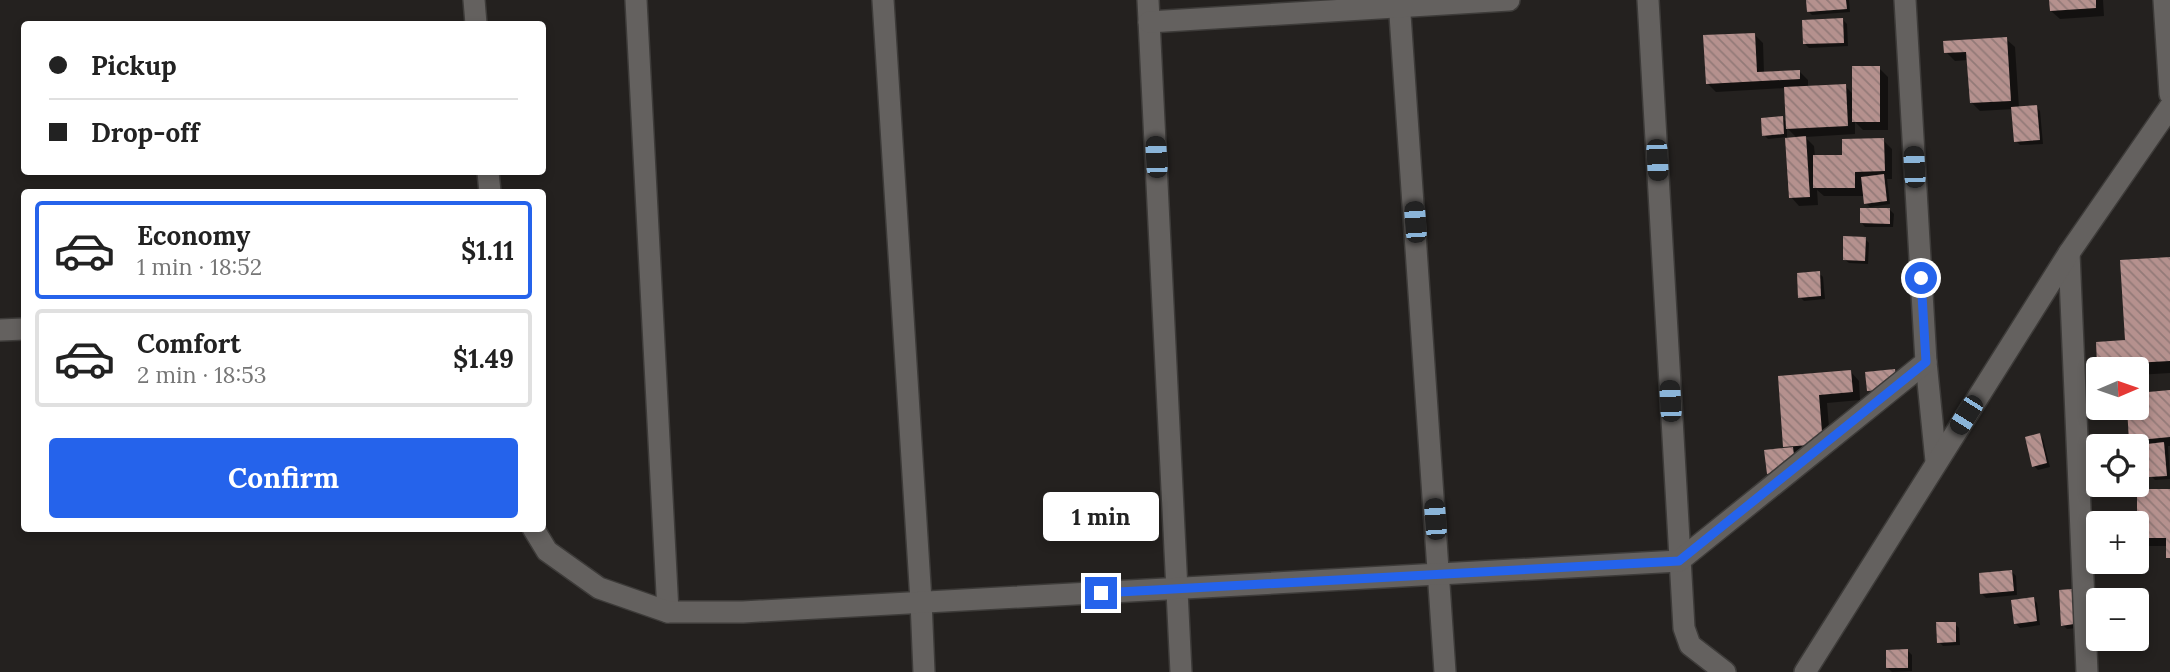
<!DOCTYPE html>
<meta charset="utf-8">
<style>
:root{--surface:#fff;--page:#f2f2f2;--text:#222;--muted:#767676;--line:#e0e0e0;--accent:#2563eb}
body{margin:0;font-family:Lora,serif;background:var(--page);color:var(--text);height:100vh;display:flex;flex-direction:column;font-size:26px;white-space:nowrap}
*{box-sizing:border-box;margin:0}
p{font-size:23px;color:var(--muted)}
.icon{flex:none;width:38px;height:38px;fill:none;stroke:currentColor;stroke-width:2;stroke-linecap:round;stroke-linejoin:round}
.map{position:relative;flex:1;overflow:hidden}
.details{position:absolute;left:21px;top:189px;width:525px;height:343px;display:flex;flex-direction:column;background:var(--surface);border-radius:7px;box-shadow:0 4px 10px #0003}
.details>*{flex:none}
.hud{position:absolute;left:21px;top:21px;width:525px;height:154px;border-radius:7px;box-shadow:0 4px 10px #0003;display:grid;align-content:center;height:154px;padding:0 28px;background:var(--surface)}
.needle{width:46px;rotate:88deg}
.controls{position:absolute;left:2086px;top:357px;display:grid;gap:14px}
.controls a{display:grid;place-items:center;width:63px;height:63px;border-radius:7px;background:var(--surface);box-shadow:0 4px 10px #0003;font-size:35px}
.end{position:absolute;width:32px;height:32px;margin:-16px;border:9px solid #2563eb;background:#fff;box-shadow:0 0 0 4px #fff}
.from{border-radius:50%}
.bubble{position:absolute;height:49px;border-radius:7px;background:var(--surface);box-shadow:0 4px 10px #0003;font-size:23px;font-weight:700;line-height:49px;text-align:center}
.car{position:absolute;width:21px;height:42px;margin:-21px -10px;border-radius:9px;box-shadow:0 0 5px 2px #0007;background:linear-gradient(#222 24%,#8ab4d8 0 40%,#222 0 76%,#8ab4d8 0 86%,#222 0)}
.hud b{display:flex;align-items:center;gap:24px;height:66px;font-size:26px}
.hud b+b{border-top:2px solid var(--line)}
.hud i{width:18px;height:18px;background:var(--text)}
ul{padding:12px 0 0;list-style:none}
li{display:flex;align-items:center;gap:21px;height:98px;margin:0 14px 10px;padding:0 14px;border:4px solid var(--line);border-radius:7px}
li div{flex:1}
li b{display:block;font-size:26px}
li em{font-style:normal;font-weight:700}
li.current{border-color:var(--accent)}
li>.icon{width:63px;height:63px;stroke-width:1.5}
.button{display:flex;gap:14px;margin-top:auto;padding:14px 28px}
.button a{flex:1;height:80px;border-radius:7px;background:var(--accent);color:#fff;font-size:28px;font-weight:700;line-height:80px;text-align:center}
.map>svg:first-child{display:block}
.shadow{fill:#0007;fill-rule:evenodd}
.building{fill:url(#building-back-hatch)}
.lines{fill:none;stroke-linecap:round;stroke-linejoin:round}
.street-casing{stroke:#3d3b39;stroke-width:24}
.street{stroke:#64615f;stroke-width:21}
.route{stroke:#2563eb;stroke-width:9}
</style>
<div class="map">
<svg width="2170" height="672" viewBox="0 0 2170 672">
<defs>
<pattern id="building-back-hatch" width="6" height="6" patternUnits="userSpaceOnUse" patternTransform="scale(1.75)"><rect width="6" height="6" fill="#b5918e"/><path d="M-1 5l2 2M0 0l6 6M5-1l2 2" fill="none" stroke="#937a78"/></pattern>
</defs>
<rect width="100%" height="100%" fill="#24211f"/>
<g class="shadow">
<polygon points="1807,0 1849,0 1850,12 1812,15 1808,11"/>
<polygon points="2051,0 2103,0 2104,16 2060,19 2051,11"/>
<polygon points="1843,20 1847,24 1848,46 1809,48 1805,44"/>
<path d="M 1754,34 L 1763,43 L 1764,73 L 1799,71 L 1808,80 L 1808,87 L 1845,86 L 1854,95 L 1879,68 L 1888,77 L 1888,130 L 1863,130 L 1855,122 L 1855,134 L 1805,137 L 1814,146 L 1815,157 L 1844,156 L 1883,140 L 1892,149 L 1892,179 L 1887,179 L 1890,204 L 1870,207 L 1866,203 L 1865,196 L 1824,196 L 1817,190 L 1818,205 L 1799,206 L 1791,197 L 1787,137 L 1768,139 L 1764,135 L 1782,118 L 1787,122 L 1785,88 L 1716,92 L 1707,83 ZM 1787,128 L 1797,138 L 1787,139 Z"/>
<polygon points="2006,39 2015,47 2019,108 2036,107 2040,111 2043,144 2020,145 2016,141 2013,109 1980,111 1971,102 1969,60 1955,61 1946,52"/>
<polygon points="1890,210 1894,214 1893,227 1865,227 1861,222"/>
<polygon points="1865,239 1869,243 1868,264 1849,263 1844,259"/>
<polygon points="2170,259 2170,373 2137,375 2137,369 2104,369 2099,365 2127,341"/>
<polygon points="1819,273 1823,277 1825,299 1804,301 1800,297"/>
<polygon points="1851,372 1859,381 1860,400 1827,403 1831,452 1772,477 1768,473 1788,449 1784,446 1779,377"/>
<polygon points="2170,392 2170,446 2168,446 2170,479 2155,480 2151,476 2149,448 2140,449 2131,440 2129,408 2137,408 2137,395"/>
<polygon points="2039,435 2043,439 2050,467 2038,470 2034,466"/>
<polygon points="2170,491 2170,559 2168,546 2147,546 2139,537"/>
<polygon points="2012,572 2016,576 2017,595 1986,598 1982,594"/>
<polygon points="2071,591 2075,595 2077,628 2067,629 2063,625"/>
<polygon points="2033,599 2037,603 2040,625 2020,628 2016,624"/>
<polygon points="1955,624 1959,628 1960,645 1943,646 1939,642"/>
<polygon points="1908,651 1912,655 1912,671 1892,672 1888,668"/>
</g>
<g class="building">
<polygon points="1806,0 1846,0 1847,9 1807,12"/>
<polygon points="2049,0 2096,0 2096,8 2050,11"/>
<polygon points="1843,18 1844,43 1803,44 1802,20"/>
<polygon points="1755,33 1757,72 1800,70 1800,79 1706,84 1703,35"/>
<polygon points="2007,37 2011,101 1970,103 1966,52 1944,53 1943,41"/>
<rect x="1852" y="66" width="28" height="56"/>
<polygon points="1846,84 1848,126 1786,129 1784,87"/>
<polygon points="2037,105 2040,140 2014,142 2011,107"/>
<polygon points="1783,116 1784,134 1762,136 1761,118"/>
<polygon points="1806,136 1810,197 1789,198 1785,138"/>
<polygon points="1884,138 1885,171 1855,172 1855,188 1813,188 1813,155 1842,155 1842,139"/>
<polygon points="1884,174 1887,201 1864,204 1861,177"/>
<polygon points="1860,208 1890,208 1890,224 1860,223"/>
<polygon points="1843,236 1866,237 1865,261 1843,260"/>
<polygon points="2170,257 2170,361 2097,365 2096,342 2125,340 2120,260"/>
<polygon points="1820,271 1821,296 1798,298 1797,273"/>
<polygon points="1895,369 1897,389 1867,391 1865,372"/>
<polygon points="1851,370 1853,392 1819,395 1823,444 1783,447 1778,376"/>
<polygon points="2170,390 2170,437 2129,441 2127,408 2137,408 2137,393"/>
<polygon points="2040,433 2047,463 2032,467 2025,437"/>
<polygon points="2164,442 2167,476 2149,477 2147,444"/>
<polygon points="1793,447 1796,470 1767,474 1764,450"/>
<polygon points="2137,489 2170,489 2170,558 2166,558 2166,538 2137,538"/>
<polygon points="2012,570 2014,591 1980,594 1979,573"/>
<polygon points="2072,589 2074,624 2061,626 2059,590"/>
<polygon points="2034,597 2037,621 2014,624 2011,600"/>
<polygon points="1936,622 1956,622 1956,642 1937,643"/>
<polygon points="1908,649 1908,668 1886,668 1886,650"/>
</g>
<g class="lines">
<defs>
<g id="street">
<polyline points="474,0 476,24"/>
<polyline points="636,0 668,612"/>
<polyline points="883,0 921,601 924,672"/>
<polyline points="1148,0 1181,672"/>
<polyline points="1399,0 1445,672"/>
<polyline points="1648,0 1684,628 1690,645 1725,672"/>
<polyline points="1905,0 1926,362 1936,461"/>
<polyline points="2164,0 2170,94"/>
<polyline points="1149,22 1509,0"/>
<polyline points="488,172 490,192"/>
<polyline points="2069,253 2087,672"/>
<polyline points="0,330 24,329"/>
<polyline points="533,528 547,551 599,588 668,612 743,612 1679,561 1926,362"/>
<polyline points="1805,672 2069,253 2170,107"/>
</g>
</defs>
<use href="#street" class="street-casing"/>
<use href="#street" class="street"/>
</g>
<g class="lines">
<polyline class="route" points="1101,593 1679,561 1926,362 1921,278"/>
</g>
</svg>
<div class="controls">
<a><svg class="needle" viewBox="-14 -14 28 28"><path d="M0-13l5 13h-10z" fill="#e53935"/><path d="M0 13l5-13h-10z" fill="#767676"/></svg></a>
<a><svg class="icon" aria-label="locate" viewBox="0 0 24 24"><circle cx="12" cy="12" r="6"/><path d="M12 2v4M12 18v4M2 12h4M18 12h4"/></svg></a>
<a>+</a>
<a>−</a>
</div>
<i class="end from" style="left:1921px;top:278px"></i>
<i class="end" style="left:1101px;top:593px"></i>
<div class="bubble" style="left:1043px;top:492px;width:116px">1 min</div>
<i class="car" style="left:1156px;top:157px;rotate:357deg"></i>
<i class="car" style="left:1657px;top:160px;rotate:177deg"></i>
<i class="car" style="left:1914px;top:167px;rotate:357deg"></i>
<i class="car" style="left:1415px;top:222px;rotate:356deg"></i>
<i class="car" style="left:1670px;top:401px;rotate:357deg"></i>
<i class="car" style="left:1966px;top:415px;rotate:212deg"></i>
<i class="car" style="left:1435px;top:519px;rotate:356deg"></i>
<div class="hud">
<b><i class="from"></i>Pickup</b>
<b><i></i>Drop-off</b>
</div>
<section class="details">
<ul>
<li class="current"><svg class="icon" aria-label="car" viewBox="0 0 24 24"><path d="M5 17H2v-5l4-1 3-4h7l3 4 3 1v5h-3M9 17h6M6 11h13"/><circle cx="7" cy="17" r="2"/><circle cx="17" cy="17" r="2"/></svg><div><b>Economy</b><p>1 min · 18:52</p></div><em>$1.11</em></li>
<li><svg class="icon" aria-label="car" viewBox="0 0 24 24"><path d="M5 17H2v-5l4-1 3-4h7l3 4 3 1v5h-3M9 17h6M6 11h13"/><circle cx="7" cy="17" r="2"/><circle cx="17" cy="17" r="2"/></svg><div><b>Comfort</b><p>2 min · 18:53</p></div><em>$1.49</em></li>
</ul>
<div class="button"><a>Confirm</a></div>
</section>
</div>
